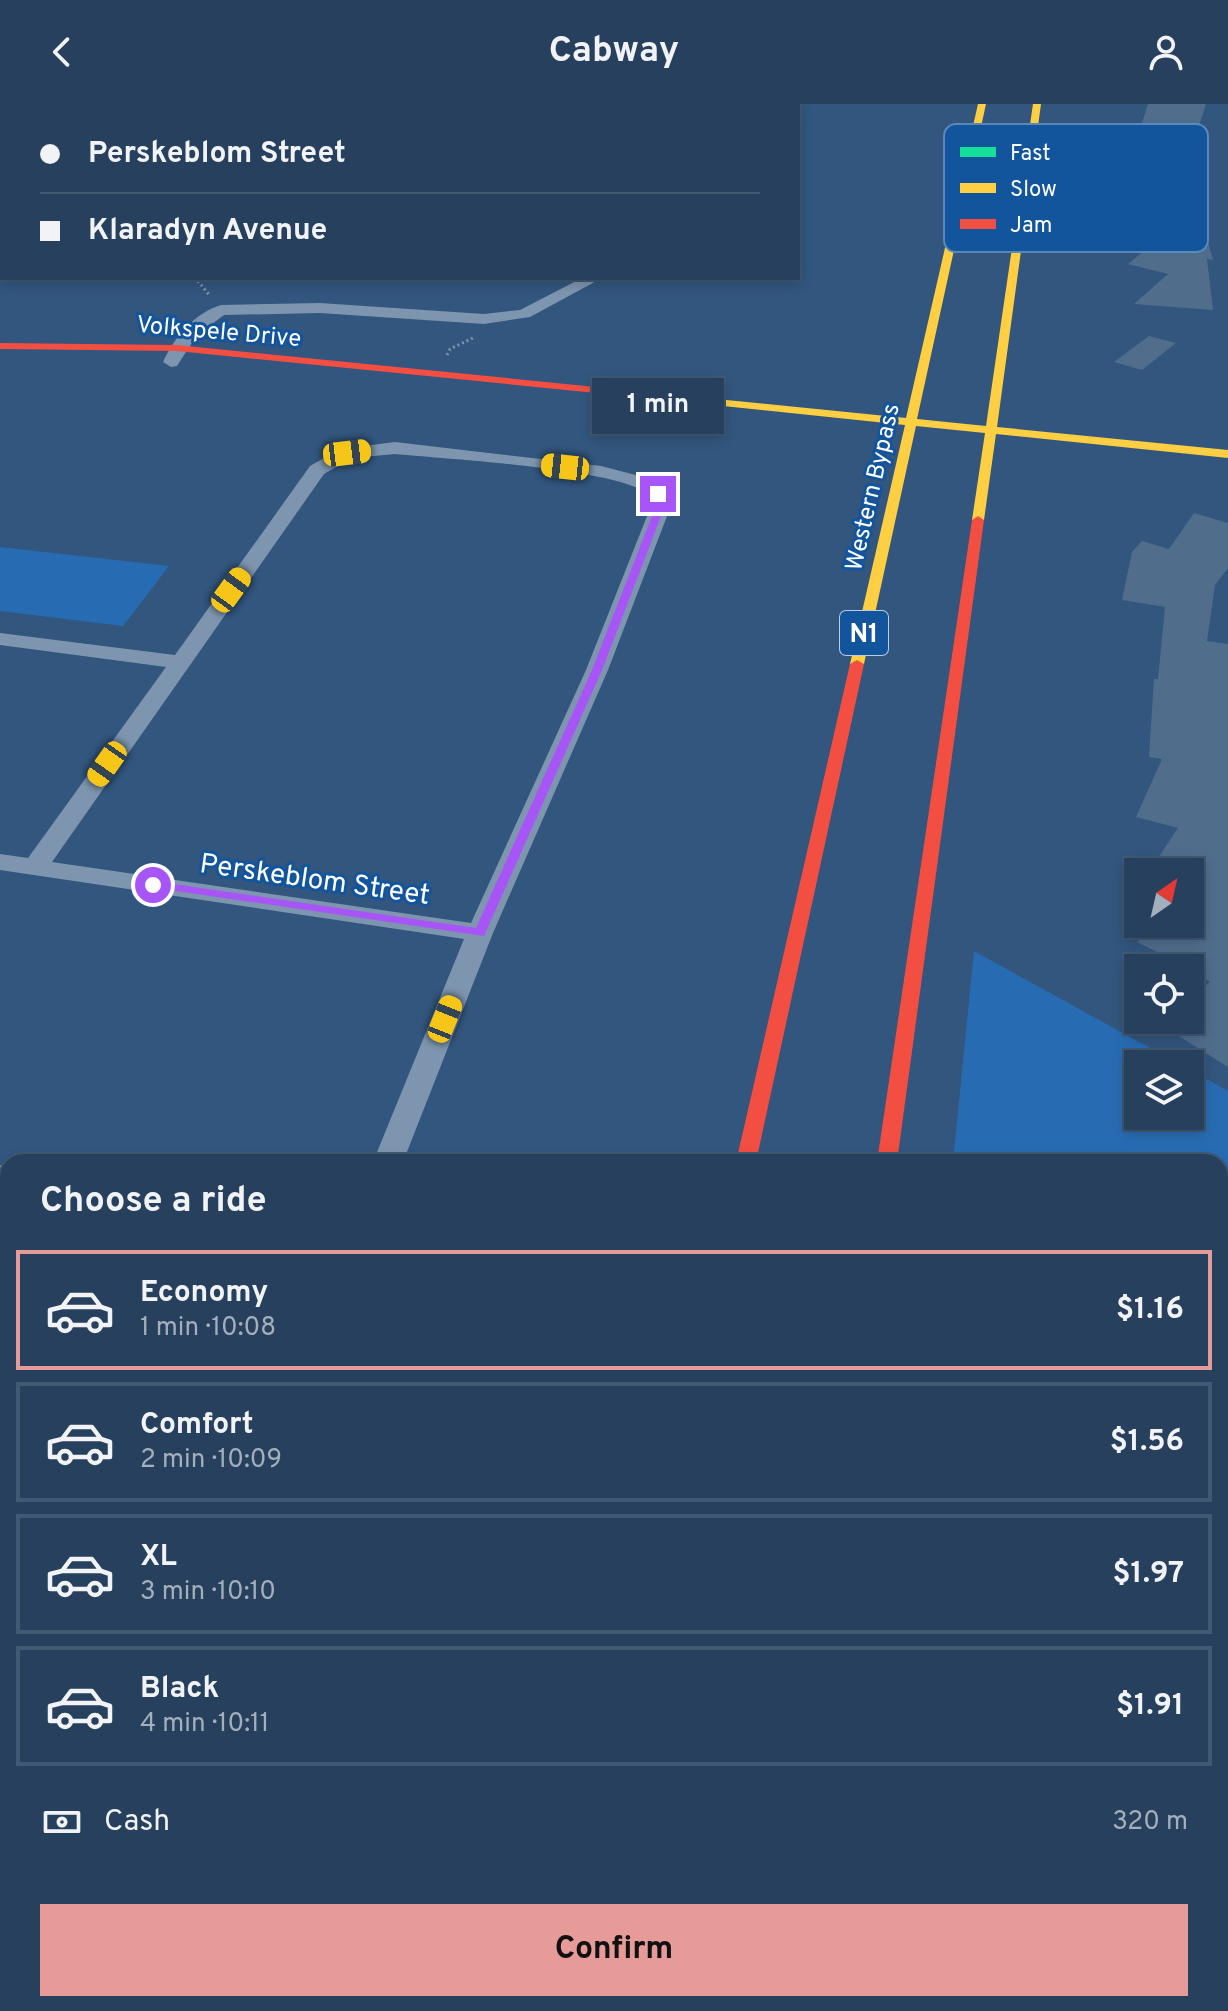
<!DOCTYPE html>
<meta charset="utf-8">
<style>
:root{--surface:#26405e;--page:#324b67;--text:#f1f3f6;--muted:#a4afbc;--line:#425973;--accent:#e69b98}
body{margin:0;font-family:Overpass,sans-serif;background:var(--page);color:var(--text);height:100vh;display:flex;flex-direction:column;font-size:30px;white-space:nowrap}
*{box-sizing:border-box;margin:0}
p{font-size:26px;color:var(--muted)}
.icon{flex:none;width:44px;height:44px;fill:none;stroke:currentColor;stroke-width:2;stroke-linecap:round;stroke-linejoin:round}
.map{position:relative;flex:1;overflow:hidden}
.side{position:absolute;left:0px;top:1050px;width:1228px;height:858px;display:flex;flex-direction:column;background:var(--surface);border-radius:24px 24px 0 0;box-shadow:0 4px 12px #0003,0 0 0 2px var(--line)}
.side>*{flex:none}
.banner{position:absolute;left:0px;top:0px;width:800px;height:176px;box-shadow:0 4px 12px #0003,0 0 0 2px var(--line);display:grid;align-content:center;height:176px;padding:0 40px;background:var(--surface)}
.needle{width:52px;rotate:34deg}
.buttons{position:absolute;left:1124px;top:754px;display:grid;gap:16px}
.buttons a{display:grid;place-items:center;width:80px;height:80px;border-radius:0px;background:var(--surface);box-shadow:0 4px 12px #0003,0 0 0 2px var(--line);font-size:40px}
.end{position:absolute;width:36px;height:36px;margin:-18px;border:10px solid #a855f7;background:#fff;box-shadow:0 0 0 4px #fff}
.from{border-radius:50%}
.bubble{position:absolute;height:56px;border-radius:0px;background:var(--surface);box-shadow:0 4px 12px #0003,0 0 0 2px var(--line);font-size:26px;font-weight:700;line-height:56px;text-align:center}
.car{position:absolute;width:24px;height:48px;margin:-24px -12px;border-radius:10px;box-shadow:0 0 6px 2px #0007;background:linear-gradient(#f5c518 24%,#345 0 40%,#f5c518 0 76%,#345 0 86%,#f5c518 0)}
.banner b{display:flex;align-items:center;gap:28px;height:76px;font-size:30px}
.banner b+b{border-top:2px solid var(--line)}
.banner i{width:20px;height:20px;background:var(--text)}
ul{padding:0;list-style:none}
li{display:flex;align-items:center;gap:24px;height:120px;margin:0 16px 12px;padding:0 24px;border:4px solid var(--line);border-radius:0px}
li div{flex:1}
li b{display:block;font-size:30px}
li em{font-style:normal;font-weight:700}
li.active{border-color:var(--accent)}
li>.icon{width:72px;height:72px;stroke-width:1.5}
h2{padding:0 40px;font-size:36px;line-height:96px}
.pay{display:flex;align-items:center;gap:20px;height:88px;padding:0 40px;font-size:30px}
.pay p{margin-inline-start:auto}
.primary-button{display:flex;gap:16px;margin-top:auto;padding:16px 40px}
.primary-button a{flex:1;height:92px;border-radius:0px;background:var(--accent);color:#111;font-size:32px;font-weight:700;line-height:92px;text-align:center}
header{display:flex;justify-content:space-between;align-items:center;height:104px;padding:0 40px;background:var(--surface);font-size:36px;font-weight:700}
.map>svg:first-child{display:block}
.green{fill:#276cb3}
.building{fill:#506d8c}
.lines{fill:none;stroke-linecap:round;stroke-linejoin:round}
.path{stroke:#7d95ae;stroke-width:3;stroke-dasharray:2 3;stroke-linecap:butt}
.street{fill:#7d95ae;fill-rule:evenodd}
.fast{fill:#16e098;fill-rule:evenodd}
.slow{fill:#ffcf43;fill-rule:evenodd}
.jam{fill:#f24e42;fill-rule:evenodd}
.route{fill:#a855f7}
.labels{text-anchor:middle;stroke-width:6;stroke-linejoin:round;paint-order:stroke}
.far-street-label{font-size:24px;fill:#fff;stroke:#12559d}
.shield{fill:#12559d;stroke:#b8cce2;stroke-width:2}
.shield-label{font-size:26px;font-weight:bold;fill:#fff}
.street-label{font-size:28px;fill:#fff;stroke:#12559d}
.key{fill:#12559d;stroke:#5988ba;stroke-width:2}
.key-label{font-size:22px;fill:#fff}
</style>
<header><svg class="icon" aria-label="back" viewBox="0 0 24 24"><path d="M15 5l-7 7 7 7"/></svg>Cabway<svg class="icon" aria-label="person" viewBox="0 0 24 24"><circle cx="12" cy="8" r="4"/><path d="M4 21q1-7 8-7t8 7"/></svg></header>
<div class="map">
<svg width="1228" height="1907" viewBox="0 0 1228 1907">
<rect width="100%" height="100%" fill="#32567e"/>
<g class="green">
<polygon points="0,443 169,462 123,522 0,507"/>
<polygon points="974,847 1179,960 1138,960 1138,1012 1190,1012 1190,966 1228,987 1228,1907 870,1907 870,1900 1220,1900 1220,1058 953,1058"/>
<polygon points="0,1286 8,1288 8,1870 0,1889"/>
</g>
<g class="building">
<polygon points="1148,0 1206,0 1199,22 1197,46 1203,84 1187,97 1197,99 1213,156 1207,155 1213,206 1134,200 1168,170 1128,160 1173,123 1134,119 1140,78 1146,73 1141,22"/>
<polygon points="1149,232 1176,239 1142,266 1114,258"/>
<polygon points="1194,409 1228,419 1228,464 1215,481 1207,537 1228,540 1228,963 1174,929 1190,916 1190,894 1210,878 1190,864 1137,838 1158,820 1190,820 1190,768 1149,768 1178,724 1136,713 1162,655 1149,653 1154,575 1158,575 1165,503 1122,496 1132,448 1142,437 1169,445"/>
</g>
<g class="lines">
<g class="path">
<polyline points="297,2 302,0"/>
<polyline points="188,174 199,178 210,192"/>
<polyline points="447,251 450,245 475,233"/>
</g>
<g class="street">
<polygon points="725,0 737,0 738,2 726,2"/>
<polygon points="0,86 2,86 1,94 0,94"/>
<path d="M 582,174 L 602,174 L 530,213 L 484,220 L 320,209 L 224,211 L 197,231 L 177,262 L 171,263 L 163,258 C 174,234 194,209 221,201 L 320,199 L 484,210 L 520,206 Z"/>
<path d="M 395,338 L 601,362 L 655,376 L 668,390 L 669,407 L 608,566 L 493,829 L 403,1058 L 373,1058 L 464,835 L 0,766 L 0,750 L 28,754 L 166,563 L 0,541 L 0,529 L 175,551 L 310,362 L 340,345 ZM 395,350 C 442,355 621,364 649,391 L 649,407 L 586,566 L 471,819 L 52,758 L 324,370 L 352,354 Z"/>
<polygon points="0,1061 8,1063 8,1085 0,1083"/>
<polygon points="24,1900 67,1900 65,1907 21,1907"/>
</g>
<polygon class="fast" points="549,1900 577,1900 576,1907 548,1907"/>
<g class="slow">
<polygon points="978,0 986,0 917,315 986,322 1033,0 1041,0 997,323 1228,346 1228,354 996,330 984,416 978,420 972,416 985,329 916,322 864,560 857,564 850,560 905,321 656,295 650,292 656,289 906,314"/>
<polygon points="751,1900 779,1900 778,1907 750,1907"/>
</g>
<g class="jam">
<polygon points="0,239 177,241 656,289 662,292 656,295 177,247 0,245"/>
<polygon points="978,412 984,416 897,1058 877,1058 972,416"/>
<polygon points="857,556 864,560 756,1058 736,1058 850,560"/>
</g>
</g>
<polygon class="route" points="658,388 662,390 663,407 602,566 484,832 149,783 149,778 153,777 476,824 592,566 654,407 653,390"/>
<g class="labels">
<g class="far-street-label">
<text transform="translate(219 227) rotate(5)" y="8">Volkspele Drive</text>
<text transform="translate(872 383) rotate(-77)" y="8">Western Bypass</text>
</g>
<rect class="shield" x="840" y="507" width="48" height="44" rx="6"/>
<g class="shield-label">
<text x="864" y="538">N1</text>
</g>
<g class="street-label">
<text transform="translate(315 774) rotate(8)" y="10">Perskeblom Street</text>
</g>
</g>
<rect x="944" y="20" width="264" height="128" rx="12" class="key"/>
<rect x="960" y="43" width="36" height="10" fill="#16e098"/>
<rect x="960" y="79" width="36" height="10" fill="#ffcf43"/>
<rect x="960" y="115" width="36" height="10" fill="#f24e42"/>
<g class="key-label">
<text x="1010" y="56">Fast</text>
<text x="1010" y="92">Slow</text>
<text x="1010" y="128">Jam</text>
</g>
</svg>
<div class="buttons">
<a><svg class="needle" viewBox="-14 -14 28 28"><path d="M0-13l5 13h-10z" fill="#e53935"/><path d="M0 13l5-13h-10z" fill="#a4afbc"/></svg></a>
<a><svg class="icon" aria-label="locate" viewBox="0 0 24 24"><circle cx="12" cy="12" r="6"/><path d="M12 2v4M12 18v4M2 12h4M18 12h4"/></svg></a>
<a><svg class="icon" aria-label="layers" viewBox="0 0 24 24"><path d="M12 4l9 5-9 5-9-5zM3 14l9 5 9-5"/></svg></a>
</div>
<i class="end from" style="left:153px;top:781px"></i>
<i class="end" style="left:658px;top:390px"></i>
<div class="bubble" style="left:592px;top:274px;width:132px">1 min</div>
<i class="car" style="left:347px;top:349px;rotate:83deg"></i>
<i class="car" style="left:565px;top:363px;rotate:276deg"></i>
<i class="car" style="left:231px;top:486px;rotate:36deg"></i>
<i class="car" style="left:107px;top:660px;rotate:215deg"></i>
<i class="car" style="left:445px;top:915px;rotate:22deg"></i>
<div class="banner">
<b><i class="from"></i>Perskeblom Street</b>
<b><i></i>Klaradyn Avenue</b>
</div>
<section class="side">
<h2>Choose a ride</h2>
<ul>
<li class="active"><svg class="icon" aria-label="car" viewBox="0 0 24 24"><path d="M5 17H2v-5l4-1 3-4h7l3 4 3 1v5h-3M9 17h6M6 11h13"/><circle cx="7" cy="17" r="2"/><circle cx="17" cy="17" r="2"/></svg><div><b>Economy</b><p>1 min · 10:08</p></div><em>$1.16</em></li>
<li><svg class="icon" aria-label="car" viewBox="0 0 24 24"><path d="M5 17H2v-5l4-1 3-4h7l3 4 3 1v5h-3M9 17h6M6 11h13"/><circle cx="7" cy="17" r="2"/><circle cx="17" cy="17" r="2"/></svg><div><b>Comfort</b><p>2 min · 10:09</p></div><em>$1.56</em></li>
<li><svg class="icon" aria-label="car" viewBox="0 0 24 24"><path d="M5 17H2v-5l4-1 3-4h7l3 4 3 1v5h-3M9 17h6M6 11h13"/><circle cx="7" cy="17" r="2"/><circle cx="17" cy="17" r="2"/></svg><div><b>XL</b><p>3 min · 10:10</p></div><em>$1.97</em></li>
<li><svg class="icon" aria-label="car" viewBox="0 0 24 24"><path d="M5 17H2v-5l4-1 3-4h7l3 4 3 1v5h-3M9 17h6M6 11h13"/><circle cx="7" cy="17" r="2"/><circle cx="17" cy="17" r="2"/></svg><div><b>Black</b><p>4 min · 10:11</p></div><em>$1.91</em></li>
</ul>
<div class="pay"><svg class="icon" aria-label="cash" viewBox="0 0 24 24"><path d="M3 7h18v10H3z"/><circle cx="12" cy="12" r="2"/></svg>Cash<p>320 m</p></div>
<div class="primary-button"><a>Confirm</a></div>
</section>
</div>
